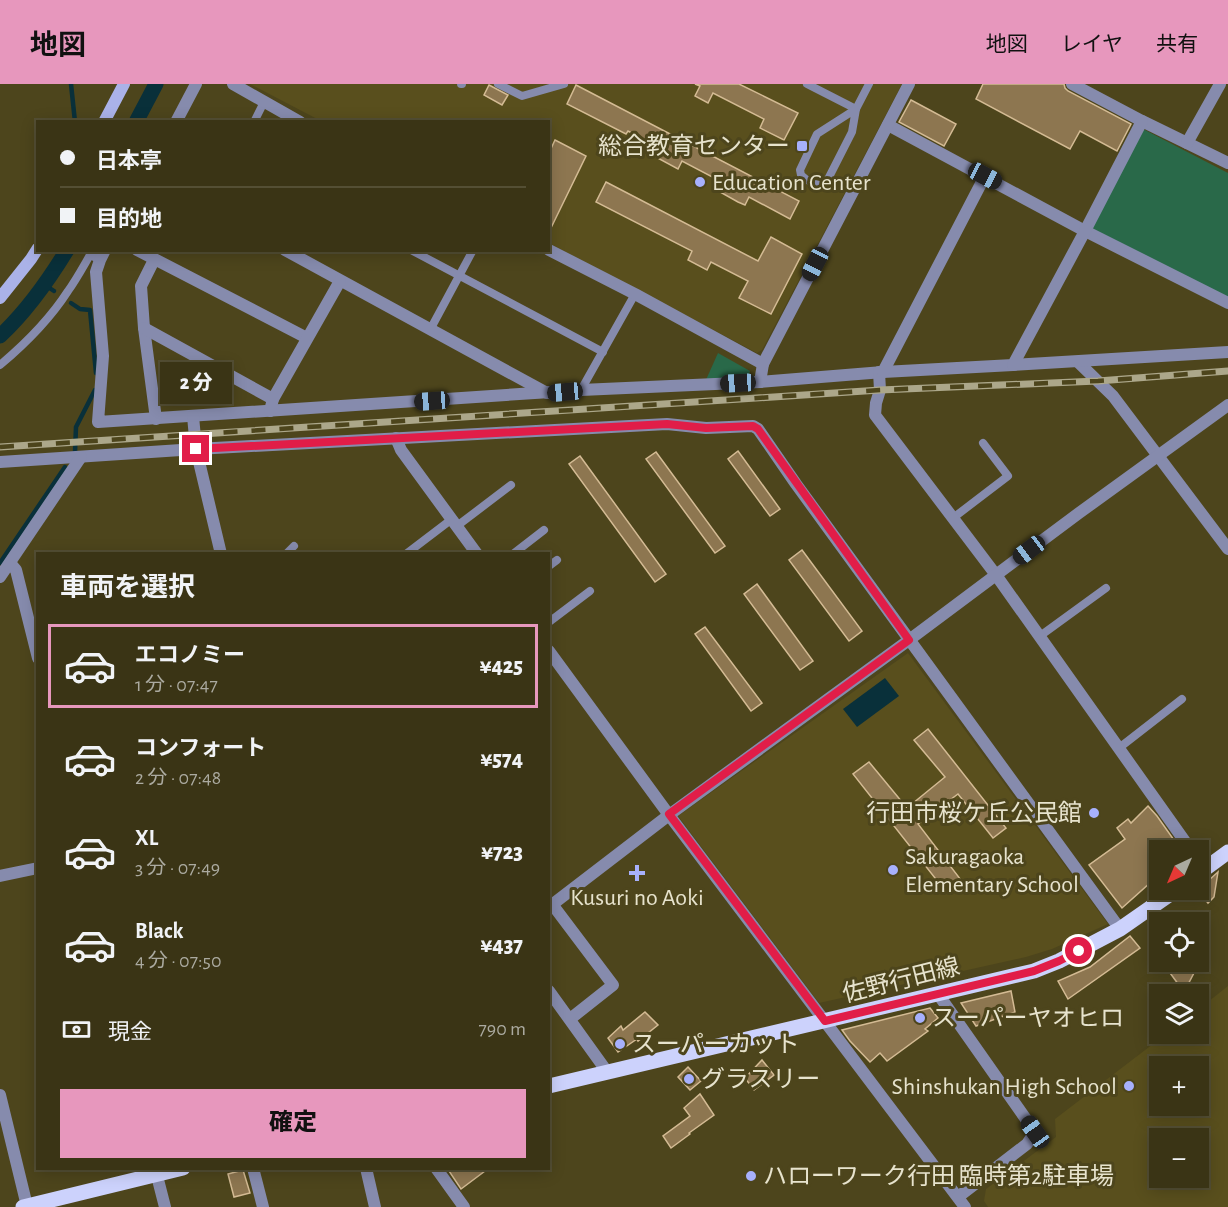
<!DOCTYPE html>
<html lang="ja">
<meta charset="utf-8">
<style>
:root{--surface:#3a3415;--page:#413c1e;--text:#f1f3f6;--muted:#abaaa0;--line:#544f34;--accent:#e797bd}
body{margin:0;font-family:"Alegreya Sans","Noto Sans JP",sans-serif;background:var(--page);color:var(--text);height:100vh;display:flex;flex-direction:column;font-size:22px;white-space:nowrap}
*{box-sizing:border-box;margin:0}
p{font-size:20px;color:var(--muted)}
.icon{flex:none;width:33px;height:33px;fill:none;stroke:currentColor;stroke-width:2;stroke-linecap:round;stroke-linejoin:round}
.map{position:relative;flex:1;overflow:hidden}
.details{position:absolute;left:36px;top:468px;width:514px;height:618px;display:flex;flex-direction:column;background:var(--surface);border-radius:0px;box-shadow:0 3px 15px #0003,0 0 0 2px var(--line)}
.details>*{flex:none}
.top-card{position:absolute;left:36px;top:36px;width:514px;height:132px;border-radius:0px;box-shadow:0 3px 15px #0003,0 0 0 2px var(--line);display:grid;align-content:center;height:132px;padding:0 24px;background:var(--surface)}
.needle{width:39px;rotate:224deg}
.controls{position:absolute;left:1149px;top:756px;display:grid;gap:12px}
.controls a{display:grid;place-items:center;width:60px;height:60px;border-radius:0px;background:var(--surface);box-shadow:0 3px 15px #0003,0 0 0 2px var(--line);font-size:30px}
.end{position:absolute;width:27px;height:27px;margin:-14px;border:8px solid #e11d48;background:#fff;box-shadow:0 0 0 3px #fff}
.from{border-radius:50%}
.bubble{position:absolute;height:42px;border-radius:0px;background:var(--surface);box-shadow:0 3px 15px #0003,0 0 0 2px var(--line);font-size:20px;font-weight:800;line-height:42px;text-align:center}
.car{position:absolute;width:18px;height:36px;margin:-18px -9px;border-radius:8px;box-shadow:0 0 4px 2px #0007;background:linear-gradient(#222 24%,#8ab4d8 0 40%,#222 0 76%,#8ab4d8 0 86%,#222 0)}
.top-card b{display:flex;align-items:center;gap:21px;height:57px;font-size:22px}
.top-card b+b{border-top:2px solid var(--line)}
.top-card i{width:15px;height:15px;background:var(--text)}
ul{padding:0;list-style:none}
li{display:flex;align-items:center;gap:18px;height:84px;margin:0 12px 9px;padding:0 12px;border:3px solid transparent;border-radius:0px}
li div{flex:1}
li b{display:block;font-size:22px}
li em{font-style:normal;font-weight:800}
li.active{border-color:var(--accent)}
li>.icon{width:54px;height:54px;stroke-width:1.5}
h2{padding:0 24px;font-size:27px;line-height:72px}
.pay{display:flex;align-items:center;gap:15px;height:66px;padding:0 24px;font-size:22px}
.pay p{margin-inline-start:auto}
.button{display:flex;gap:12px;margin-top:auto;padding:12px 24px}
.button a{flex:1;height:69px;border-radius:0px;background:var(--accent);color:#111;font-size:24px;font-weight:800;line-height:69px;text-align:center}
header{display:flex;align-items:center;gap:36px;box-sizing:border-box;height:84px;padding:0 30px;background:var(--accent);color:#111}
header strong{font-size:28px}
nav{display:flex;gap:33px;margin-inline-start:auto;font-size:21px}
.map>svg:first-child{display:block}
.built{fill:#594f1d;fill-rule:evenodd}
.green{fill:#296949}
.water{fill:#09303a}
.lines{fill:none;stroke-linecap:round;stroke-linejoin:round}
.stream{stroke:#09303a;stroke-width:4.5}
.canal{stroke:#09303a;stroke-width:15}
.building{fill:#8d7650;stroke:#d4bb94;stroke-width:1.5}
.service{stroke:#868bad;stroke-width:8}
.minor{stroke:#868bad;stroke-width:12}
.tertiary{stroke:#868bad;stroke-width:12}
.secondary{stroke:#aab2e8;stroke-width:12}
.primary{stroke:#ccd2fc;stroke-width:15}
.rail-casing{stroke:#aca78a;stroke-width:7}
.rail{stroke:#4d451c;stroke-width:4.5;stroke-dasharray:14;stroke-linecap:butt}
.route{stroke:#e11d48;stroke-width:8}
.poi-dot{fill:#a7b0fc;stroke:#4d451c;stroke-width:2}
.labels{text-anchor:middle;stroke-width:6;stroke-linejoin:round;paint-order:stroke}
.poi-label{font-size:24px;fill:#e7e3cd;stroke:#4d451c;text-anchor:start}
.street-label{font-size:24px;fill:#e7e3cd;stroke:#4d451c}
</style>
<header>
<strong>地図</strong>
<nav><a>地図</a><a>レイヤ</a><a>共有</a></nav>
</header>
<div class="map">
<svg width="1228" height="1123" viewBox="0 0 1228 1123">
<rect width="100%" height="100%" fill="#4d451c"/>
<g class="built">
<polygon points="250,0 902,0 762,266 757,269 549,159 549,38 321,37"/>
<polygon points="908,569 1108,840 1052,865 1026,873 819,919 678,732"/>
<path d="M 1228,902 L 1228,1123 L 988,1123 L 984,1117 L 986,1105 L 1056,1053 L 1055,1035 L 1166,950 L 1198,950 L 1199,925 ZM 1160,982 L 1198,982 L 1198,1022 L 1160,1022 ZM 1160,1054 L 1198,1054 L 1198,1094 L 1160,1094 Z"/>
</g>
<g class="green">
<polygon points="1143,45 1228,89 1228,214 1091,145"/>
<polygon points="718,269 750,287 747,296 705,298"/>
</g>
<polygon class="water" points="885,594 899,612 857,643 843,625"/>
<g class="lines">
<g class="stream">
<polyline points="71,0 75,38"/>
<polyline points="45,201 54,207"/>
<polyline points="71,219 80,225 90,226 96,289"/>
<polyline points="75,368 76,343 95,306"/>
<polyline points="0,479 65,383"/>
</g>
<g class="canal">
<polyline points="136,38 156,0"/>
<path d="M 0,252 C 27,227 48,197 67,166"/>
</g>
</g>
<g class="building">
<polygon points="695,0 739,0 798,29 784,56 760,44 764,35 713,9 708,19 695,12 700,2"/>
<polygon points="983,0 1064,0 1065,4 1068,7 1131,40 1117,67 1080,47 1070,65 976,15"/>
<polygon points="489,1 508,11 502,21 484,11"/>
<polygon points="576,1 799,117 790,135 749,113 745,121 738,118 720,108 724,99 682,77 678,85 652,71 657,62 628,47 626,50 567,20"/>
<polygon points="911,16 956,40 944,62 899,38"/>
<polygon points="555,56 586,72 549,148 549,69"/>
<polygon points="606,98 758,177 771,153 802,170 771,230 739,214 748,197 711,178 707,186 688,176 692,167 596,118"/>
<polygon points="738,367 780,425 770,432 728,375"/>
<polygon points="656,368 725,462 715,469 646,375"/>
<polygon points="580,372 666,490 655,498 569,380"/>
<polygon points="802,466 862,547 849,557 789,476"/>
<polygon points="757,500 813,577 800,586 744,510"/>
<polygon points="705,543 762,619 751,627 695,550"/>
<polygon points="928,645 1006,744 993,754 958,710 918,740 961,796 946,808 853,690 869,678 907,724 945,693 914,656"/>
<polygon points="1148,722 1157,732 1181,766 1160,766 1160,797 1152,802 1150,799 1122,824 1089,781 1125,755 1117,744 1128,735 1131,739"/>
<polygon points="1218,788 1214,813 1208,819 1198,806"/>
<polygon points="1130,852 1140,864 1068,915 1058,897 1090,883"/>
<polygon points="1162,878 1197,878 1195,887 1184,908"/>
<polygon points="1011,907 1015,928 976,942 961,919"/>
<polygon points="930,924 938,934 925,945 928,947 887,977 880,969 870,978 850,957 842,946"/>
<polygon points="645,928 658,941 638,957 637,955 618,968 608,954 621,942 623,946"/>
<polygon points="762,976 774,991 754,1006 745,994"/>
<polygon points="688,983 701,997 690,1006 678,993"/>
<polygon points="700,1010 714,1031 689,1049 690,1050 671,1064 663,1052 690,1032 684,1024"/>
<polygon points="447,1084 489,1084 461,1105"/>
<polygon points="243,1086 250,1109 234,1113 228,1090"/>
</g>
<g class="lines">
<g class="service">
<polyline points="461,0 462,0"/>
<polyline points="498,0 522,12 564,0"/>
<polyline points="807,0 856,25"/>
<path d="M 856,25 L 817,50 L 800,86 L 801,91 C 807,97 818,104 826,99 L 852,48 L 856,25 L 869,0"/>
<polyline points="254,38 264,18"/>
<polyline points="411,166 603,268"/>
<polyline points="430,246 473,166"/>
<path d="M 0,281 C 25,260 50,235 68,207 C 76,196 83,183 90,171 L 100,176"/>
<polyline points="581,306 635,210"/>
<polyline points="953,434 1008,392 983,359"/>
<polyline points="457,442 511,401"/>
<polyline points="286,470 294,462"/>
<polyline points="406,470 452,435"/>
<polyline points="513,470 544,446"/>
<polyline points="549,482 557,476"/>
<polyline points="549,538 590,507"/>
<polyline points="1040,552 1106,504"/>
<polyline points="1119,664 1182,615"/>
</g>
<g class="minor">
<polyline points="233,0 300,38"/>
<polyline points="1072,0 1142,37 1228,79"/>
<polyline points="176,38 196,0"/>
<polyline points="888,41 1085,147 1228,219"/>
<polyline points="1187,59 1220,0"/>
<polyline points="105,166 100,176 96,188 103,272 98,338 581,306 760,298 883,288 1013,281 1085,147 1142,37"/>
<polyline points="137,166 307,254"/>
<polyline points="285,166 547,309"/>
<polyline points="549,166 635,210 763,280"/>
<polyline points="154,176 141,202 144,244 156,335"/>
<polyline points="144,244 273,315"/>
<polyline points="1078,278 1113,312 1228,465"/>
<polyline points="1013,281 1228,268"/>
<polyline points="879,288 880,306 876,319 875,331 996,491 1191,766"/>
<polyline points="883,288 985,92"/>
<polyline points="760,298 763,280 909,0"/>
<polyline points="270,327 273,315 340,197"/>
<polyline points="193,332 196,365 221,470"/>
<polyline points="396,354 401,366 477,470"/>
<polyline points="0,378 196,365 667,340 706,344 753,342 758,345 796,400 1120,845"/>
<polyline points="10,479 16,486 38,574"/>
<polyline points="0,493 81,373"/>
<polyline points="549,567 669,731 965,1123"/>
<polyline points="0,792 38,784"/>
<polyline points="552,820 613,901 570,935"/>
<polyline points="549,823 669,731 909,556 1079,429 1228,321"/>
<polyline points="549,907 608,989"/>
<polyline points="0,1011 27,1122"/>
<polyline points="155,1084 165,1123"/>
<polyline points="253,1084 263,1123"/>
<polyline points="366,1084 375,1123"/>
<polyline points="436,1084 464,1123"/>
</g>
<polyline class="tertiary" points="938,910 1035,1048 1027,1060 958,1113"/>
<g class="secondary">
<polyline points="104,38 124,0"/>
<polyline points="0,214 31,175 38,164"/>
</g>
<g class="primary">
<polyline points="1198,790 1228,768"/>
<polyline points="549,1002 1034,887 1059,877 1120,845 1176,806"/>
<polyline points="23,1123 183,1084"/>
</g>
<defs>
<polyline id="rail" points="0,363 880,306 1098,297 1228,287"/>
</defs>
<use href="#rail" class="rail-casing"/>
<use href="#rail" class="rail"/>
</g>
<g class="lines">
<polyline class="route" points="196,365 667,340 706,344 753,342 758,345 909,556 669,730 825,937 1034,887 1059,877 1079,867"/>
</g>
<g class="poi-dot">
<rect x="796" y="56" width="12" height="12" rx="3"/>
<circle cx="700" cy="98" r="6"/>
<circle cx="1094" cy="729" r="6"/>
<circle cx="893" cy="786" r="6"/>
<path d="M634 780h6v6h6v6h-6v6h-6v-6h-6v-6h6z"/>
<circle cx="920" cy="934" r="6"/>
<circle cx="620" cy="960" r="6"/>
<circle cx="689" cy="995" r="6"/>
<circle cx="1129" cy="1002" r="6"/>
<circle cx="751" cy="1092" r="6"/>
</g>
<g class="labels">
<g class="poi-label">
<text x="790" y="70" text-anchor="end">総合教育センター</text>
<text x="712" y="106">Education Center</text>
<text x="1082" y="737" text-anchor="end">行田市桜ケ丘公民館</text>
<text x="905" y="780">Sakuragaoka<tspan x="905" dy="28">Elementary School</tspan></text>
<text x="637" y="821" text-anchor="middle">Kusuri no Aoki</text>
<text x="932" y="942">スーパーヤオヒロ</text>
<text x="632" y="968">スーパーカット</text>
<text x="701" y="1003">グラスリー</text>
<text x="1117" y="1010" text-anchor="end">Shinshukan High School</text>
<text x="763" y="1100">ハローワーク行田 臨時第2駐車場</text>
</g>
<g class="street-label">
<text transform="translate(901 896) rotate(-14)" y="8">佐野行田線</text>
</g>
</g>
</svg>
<div class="controls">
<a><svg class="needle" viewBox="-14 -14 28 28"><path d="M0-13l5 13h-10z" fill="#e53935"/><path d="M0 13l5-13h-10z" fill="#abaaa0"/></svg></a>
<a><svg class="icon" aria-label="locate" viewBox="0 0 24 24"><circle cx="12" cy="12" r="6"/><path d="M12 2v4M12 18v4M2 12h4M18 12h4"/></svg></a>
<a><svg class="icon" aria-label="layers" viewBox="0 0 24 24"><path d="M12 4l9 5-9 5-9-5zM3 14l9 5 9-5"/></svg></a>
<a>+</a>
<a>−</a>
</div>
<i class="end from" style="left:1079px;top:867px"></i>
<i class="end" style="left:196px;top:365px"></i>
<div class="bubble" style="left:160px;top:278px;width:72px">2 分</div>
<i class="car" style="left:985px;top:92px;rotate:118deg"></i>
<i class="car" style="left:815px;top:180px;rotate:207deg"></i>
<i class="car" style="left:738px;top:299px;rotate:267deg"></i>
<i class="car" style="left:565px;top:308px;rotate:265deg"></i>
<i class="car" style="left:432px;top:317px;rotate:266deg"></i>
<i class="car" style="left:1029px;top:466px;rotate:233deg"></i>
<i class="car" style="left:1035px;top:1048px;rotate:325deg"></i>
<div class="top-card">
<b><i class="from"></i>日本亭</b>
<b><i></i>目的地</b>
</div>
<section class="details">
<h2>車両を選択</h2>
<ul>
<li class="active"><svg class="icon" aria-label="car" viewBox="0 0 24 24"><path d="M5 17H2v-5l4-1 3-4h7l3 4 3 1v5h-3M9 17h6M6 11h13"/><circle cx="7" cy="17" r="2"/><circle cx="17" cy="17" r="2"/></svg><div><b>エコノミー</b><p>1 分 · 07:47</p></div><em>¥425</em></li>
<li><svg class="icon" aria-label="car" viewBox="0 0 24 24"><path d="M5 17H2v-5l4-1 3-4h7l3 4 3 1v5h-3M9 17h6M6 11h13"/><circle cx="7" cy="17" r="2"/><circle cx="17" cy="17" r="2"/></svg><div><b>コンフォート</b><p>2 分 · 07:48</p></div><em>¥574</em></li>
<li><svg class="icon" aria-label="car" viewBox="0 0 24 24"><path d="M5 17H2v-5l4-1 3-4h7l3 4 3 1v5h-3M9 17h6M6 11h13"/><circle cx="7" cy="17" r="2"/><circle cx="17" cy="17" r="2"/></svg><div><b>XL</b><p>3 分 · 07:49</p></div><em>¥723</em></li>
<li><svg class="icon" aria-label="car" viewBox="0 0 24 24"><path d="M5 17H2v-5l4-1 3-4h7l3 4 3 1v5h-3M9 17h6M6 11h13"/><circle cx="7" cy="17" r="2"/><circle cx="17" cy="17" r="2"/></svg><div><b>Black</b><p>4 分 · 07:50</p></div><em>¥437</em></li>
</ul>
<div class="pay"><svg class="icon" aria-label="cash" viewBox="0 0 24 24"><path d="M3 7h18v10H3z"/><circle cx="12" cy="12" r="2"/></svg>現金<p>790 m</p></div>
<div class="button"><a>確定</a></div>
</section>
</div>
